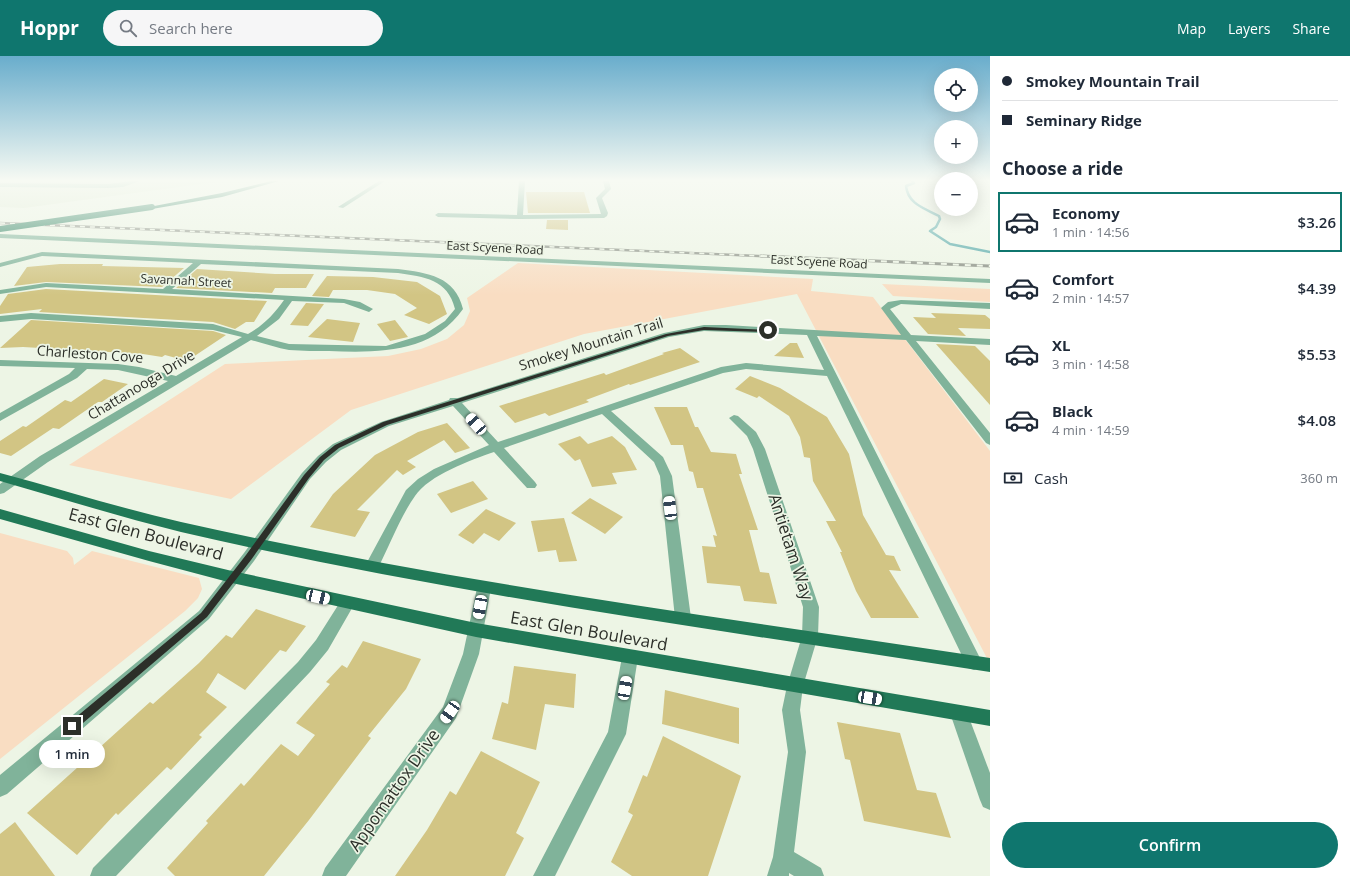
<!DOCTYPE html>
<meta charset="utf-8">
<style>
:root{--surface:#fff;--page:#f6f6f7;--text:#1f2937;--muted:#747a83;--line:#e0e1e3;--accent:#0f766e}
body{margin:0;font-family:"Open Sans",sans-serif;background:var(--page);color:var(--text);height:100vh;display:flex;flex-direction:column;font-size:15px;white-space:nowrap}
*{box-sizing:border-box;margin:0}
p{font-size:13px;color:var(--muted)}
.icon{flex:none;width:22px;height:22px;fill:none;stroke:currentColor;stroke-width:2;stroke-linecap:round;stroke-linejoin:round}
.map{position:relative;flex:1;overflow:hidden}
.details{display:flex;flex-direction:column;background:var(--surface);width:360px}
.details>*{flex:none}
.hud{display:grid;align-content:center;height:88px;padding:0 12px;background:var(--surface)}
.tools{position:absolute;left:934px;top:12px;display:grid;gap:8px}
.tools a{display:grid;place-items:center;width:44px;height:44px;border-radius:50%;background:var(--surface);box-shadow:0 4px 16px #0002;font-size:20px}
.end{position:absolute;width:18px;height:18px;margin:-9px;border:5px solid #2c2f29;background:#fff;box-shadow:0 0 0 2px #fff}
.from{border-radius:50%}
.bubble{position:absolute;height:28px;border-radius:14px;background:var(--surface);box-shadow:0 4px 16px #0002;font-size:13px;font-weight:600;line-height:28px;text-align:center}
.car{position:absolute;width:12px;height:24px;margin:-12px -6px;border-radius:5px;box-shadow:0 0 3px 1px #0007;background:linear-gradient(#fff 24%,#345 0 40%,#fff 0 76%,#345 0 86%,#fff 0)}
.hud b{display:flex;align-items:center;gap:14px;height:38px;font-size:15px}
.hud b+b{border-top:1px solid var(--line)}
.hud i{width:10px;height:10px;background:var(--text)}
ul{padding:0;list-style:none}
li{display:flex;align-items:center;gap:12px;height:60px;margin:0 8px 6px;padding:0 4px;border:2px solid transparent;border-radius:0px}
li div{flex:1}
li b{display:block;font-size:15px}
li em{font-style:normal;font-weight:600}
li.active{border-color:var(--accent)}
li>.icon{width:36px;height:36px;stroke-width:1.5}
h2{padding:0 12px;font-size:18px;line-height:48px}
.pay{display:flex;align-items:center;gap:10px;height:44px;padding:0 12px;font-size:15px}
.pay p{margin-inline-start:auto}
.primary-button{display:flex;gap:8px;margin-top:auto;padding:8px 12px}
.primary-button a{flex:1;height:46px;border-radius:24px;background:var(--accent);color:#fff;font-size:16px;font-weight:600;line-height:46px;text-align:center}
header{display:flex;align-items:center;gap:24px;box-sizing:border-box;height:56px;padding:0 20px;background:var(--accent);color:#fff}
header strong{font-size:19px}
nav{display:flex;gap:22px;margin-inline-start:auto;font-size:14px}
.search{width:280px;height:36px;background:var(--page);display:flex;align-items:center;gap:10px;box-sizing:border-box;padding:0 14px;border-radius:22px;color:var(--muted);font-size:15px}
main{display:flex;flex:1;min-height:0}
.map>svg:first-child{display:block}
.built{fill:#dfebd4}
.green{fill:#f9ddc2}
.lines{fill:none;stroke-linecap:round;stroke-linejoin:round}
.stream{stroke:#4aa3a3;stroke-width:2.5}
.building{fill:#d2c584}
.minor{fill:#80b39a;fill-rule:evenodd}
.major{fill:#217957;fill-rule:evenodd}
.rail-far1-casing{stroke:#888e83;stroke-width:2.5}
.rail-casing{stroke:#888e83;stroke-width:3}
.rail-far1{stroke:#edf5e5;stroke-width:1.5;stroke-dasharray:5;stroke-linecap:butt}
.rail{stroke:#edf5e5;stroke-width:2;stroke-dasharray:6;stroke-linecap:butt}
.major-bridge{stroke:#217957;stroke-width:6}
.route{fill:#2c2f29}
.labels{text-anchor:middle;stroke-width:3.5;stroke-linejoin:round;paint-order:stroke}
.far-street-label{font-size:12px;fill:#2c2f29;stroke:#edf5e5}
.street-label{font-size:14px;fill:#2c2f29;stroke:#edf5e5}
.near-street-label{font-size:17px;fill:#2c2f29;stroke:#edf5e5}
</style>
<header>
<strong>Hoppr</strong>
<div class="search"><svg class="icon" aria-label="search" viewBox="0 0 24 24"><circle cx="10" cy="10" r="6"/><path d="M15 15l6 6"/></svg>Search here</div>
<nav><a>Map</a><a>Layers</a><a>Share</a></nav>
</header>
<main>
<div class="map">
<svg width="990" height="820" viewBox="0 0 990 820">
<rect width="100%" height="100%" fill="#edf5e5"/>
<polygon class="built" points="0,125 223,125 24,152 0,151"/>
<g class="green">
<polygon points="518,207 813,223 811,235 873,241 990,395 990,608 797,238 584,278 351,354 231,443 69,409 225,308 388,300 421,293 447,283 464,269 470,255 467,242"/>
<polygon points="882,228 990,233 990,246 893,240"/>
<polygon points="0,477 67,495 73,502 74,509 92,495 199,522 202,533 198,542 185,555 0,703"/>
</g>
<g class="lines">
<path class="stream" d="M 912,125 L 914,127 L 906,130 C 908,148 924,152 939,160 L 940,163 L 936,171 L 930,175 L 950,188 L 990,196"/>
</g>
<g class="building">
<polygon points="526,136 584,136 590,157 528,157"/>
<polygon points="547,164 568,164 568,174 546,173"/>
<polygon points="60,208 103,208 102,210 184,212 162,231 46,226 14,230 27,211"/>
<polygon points="197,213 275,218 314,218 306,232 275,232 272,237 176,232"/>
<polygon points="327,220 373,221 417,226 440,240 447,258 429,268 404,259 417,252 395,238 367,234 333,234 329,241 312,240"/>
<polygon points="46,233 267,245 254,266 246,266 235,273 213,266 39,256 42,253 0,258 0,250 8,238"/>
<polygon points="306,247 324,248 308,270 290,269"/>
<polygon points="931,257 985,259 990,263 990,273 958,272 966,280 928,278 913,261 936,262"/>
<polygon points="327,263 360,267 353,286 308,281"/>
<polygon points="31,264 213,275 226,279 187,305 165,299 162,301 143,298 23,291 0,292"/>
<polygon points="395,264 408,281 390,285 377,268"/>
<polygon points="790,287 797,287 804,302 774,300"/>
<polygon points="936,288 975,290 990,305 990,349"/>
<polygon points="680,292 700,306 630,329 629,328 586,344 589,346 549,360 545,357 515,367 499,350 604,317 606,319 664,298 662,297"/>
<polygon points="750,320 780,332 827,361 849,398 863,459 886,499 894,500 901,515 889,514 919,562 871,562 856,535 840,496 842,496 826,465 836,465 813,425 810,402 804,401 800,381 789,360 759,340 757,342 735,333"/>
<polygon points="104,323 128,328 102,346 98,346 59,373 53,372 11,400 0,397 0,385 23,370 26,371 65,344 71,346"/>
<polygon points="654,351 687,351 695,371 698,371 711,396 736,398 742,418 739,418 758,474 749,474 760,516 769,517 777,548 744,545 740,530 707,527 702,490 716,491 713,479 717,480 703,432 697,432 693,416 689,415 683,389 671,389"/>
<polygon points="447,367 470,392 455,397 444,384 407,405 416,411 403,419 397,414 357,454 370,456 355,481 310,471 333,438 375,399 418,376"/>
<polygon points="580,380 588,388 612,380 625,391 637,414 612,417 617,428 592,431 580,403 575,405 558,388"/>
<polygon points="473,425 488,443 451,457 437,438"/>
<polygon points="590,442 623,461 605,478 571,457"/>
<polygon points="486,453 516,467 499,485 484,477 473,488 458,479"/>
<polygon points="564,462 577,505 559,506 556,494 538,496 531,465"/>
<polygon points="256,553 306,570 286,596 280,594 245,634 218,617 206,636 227,651 199,679 202,681 171,714 167,711 118,759 116,757 77,799 27,757 150,646 153,648 199,607 226,579 232,582"/>
<polygon points="363,585 421,603 406,633 368,680 371,682 309,764 264,820 175,820 167,812 208,767 206,765 241,727 244,730 281,688 298,700 315,679 296,667 330,628 326,626 342,609 347,612"/>
<polygon points="514,610 576,618 574,652 545,648 536,694 492,683 502,646 508,648"/>
<polygon points="665,634 739,652 739,688 662,668"/>
<polygon points="837,666 900,677 917,734 936,737 951,782 864,765 850,704 845,703"/>
<polygon points="663,680 741,720 708,820 632,820 611,806 633,759 628,756 643,719 647,721"/>
<polygon points="481,695 540,726 516,777 524,782 505,820 395,820 427,774 450,735 456,739"/>
<polygon points="15,766 55,820 0,820 0,778"/>
</g>
<g class="lines">
<g class="minor">
<polygon points="132,125 140,125 123,131 108,132 0,131 0,127 108,128"/>
<polygon points="379,125 385,125 343,152 338,151"/>
<polygon points="519,125 525,125 523,159 527,159 601,158 596,142 605,133 603,125 609,125 611,133 602,142 608,157 607,160 604,162 520,163 438,161 435,159 438,157 517,159"/>
<polygon points="0,178 990,223 990,227 0,182"/>
<path d="M 42,196 L 398,213 C 428,217 455,220 463,253 C 432,297 379,297 329,295 C 316,295 303,295 289,294 C 277,292 263,287 251,284 L 48,406 L 4,437 L 0,438 L 0,428 L 40,400 L 168,325 L 118,314 L 87,313 L 77,322 L 0,365 L 0,357 L 69,318 L 75,312 L 0,310 L 0,304 L 118,308 L 139,311 L 176,320 L 242,281 L 213,274 L 31,263 L 0,266 L 0,260 L 31,257 L 213,268 L 248,278 C 264,269 274,258 284,244 L 46,231 L 0,238 L 0,234 L 46,227 L 163,233 L 193,207 L 42,200 L 0,211 L 0,207 ZM 201,208 L 398,217 C 424,221 448,223 455,253 L 445,265 L 425,278 L 386,290 L 289,288 L 257,280 L 279,263 L 292,245 L 344,247 L 369,256 L 373,253 L 360,246 L 344,243 L 172,233 Z"/>
<path d="M 901,244 L 990,247 L 990,253 L 901,248 L 890,253 L 911,279 L 990,283 L 990,289 L 916,285 L 990,377 L 990,389 L 986,387 L 906,284 L 817,280 L 980,602 L 982,607 L 980,612 L 974,614 L 968,612 L 827,320 L 746,313 L 723,317 L 611,355 L 663,401 L 672,420 L 691,562 L 688,567 L 683,568 L 678,567 L 675,562 L 660,420 L 654,406 L 602,358 L 504,392 L 535,426 L 537,429 L 535,432 L 527,432 L 494,396 C 471,404 429,419 415,440 C 400,461 389,491 377,514 L 372,515 L 367,514 L 365,510 L 406,434 L 418,423 L 434,413 L 489,389 L 453,350 L 389,370 L 341,394 L 326,406 L 310,423 L 254,505 L 209,563 L 7,738 L 0,741 L 0,719 L 199,555 L 244,497 L 302,417 L 318,400 L 333,388 L 381,366 L 449,344 L 450,342 L 458,342 L 664,277 L 704,269 L 726,269 L 901,279 L 881,252 L 888,246 ZM 704,275 L 807,279 L 824,314 L 746,307 L 721,311 L 498,386 L 462,347 L 669,281 Z"/>
<polygon points="734,359 738,360 756,376 765,393 819,551 818,580 803,630 800,654 806,696 794,796 821,812 824,820 794,820 789,817 789,820 767,820 773,801 788,696 782,654 787,630 802,580 803,551 753,393 747,380 729,362"/>
<polygon points="484,526 489,528 491,532 479,598 456,662 346,820 322,820 325,812 443,651 463,598 477,532 479,528"/>
<polygon points="347,541 352,543 355,547 328,594 310,616 116,820 90,820 93,812 298,606 316,584 342,543"/>
<polygon points="630,594 636,596 638,601 626,678 555,820 533,820 608,676 622,601 624,596"/>
<polygon points="959,649 965,651 990,717 990,754 983,751 980,744 950,657 953,651"/>
</g>
<g class="major">
<polygon points="271,125 279,125 222,141 152,153 149,151 222,137"/>
<path d="M 0,417 C 60,433 120,452 181,466 C 448,526 720,561 990,602 L 990,616 C 719,574 448,538 181,476 C 120,461 60,442 0,425 Z"/>
<polygon points="0,453 149,495 232,515 476,567 990,654 990,670 476,581 232,527 149,505 0,463"/>
</g>
<defs>
<polyline id="rail-far1" points="0,167 784,201"/>
<polyline id="rail" points="761,200 990,210"/>
</defs>
<use href="#rail-far1" class="rail-far1-casing"/>
<use href="#rail" class="rail-casing"/>
<use href="#rail-far1" class="rail-far1"/>
<use href="#rail" class="rail"/>
<polyline class="major-bridge" points="0,173 152,151"/>
</g>
<linearGradient id="sky" x2="0" y2="1"><stop stop-color="#69adcc"/><stop offset="0.52" stop-color="#f7faf3"/><stop offset="1" stop-color="#f7faf3" stop-opacity="0"/></linearGradient>
<rect width="990" height="239" fill="url(#sky)"/>
<polygon class="route" points="704,271 770,274 768,276 704,274 668,280 387,369 339,392 324,404 309,422 251,504 207,561 76,673 69,673 67,670 69,667 201,557 246,499 304,419 320,401 335,389 383,366 666,278"/>
<g class="labels">
<g class="far-street-label">
<text transform="translate(495 192) rotate(3)" y="4">East Scyene Road</text>
<text transform="translate(819 206) rotate(3)" y="4">East Scyene Road</text>
<text transform="translate(186 225) rotate(3)" y="4">Savannah Street</text>
</g>
<g class="street-label">
<text transform="translate(591 288) rotate(-17)" y="5">Smokey Mountain Trail</text>
<text transform="translate(90 298) rotate(4)" y="5">Charleston Cove</text>
<text transform="translate(141 329) rotate(-31)" y="5">Chattanooga Drive</text>
</g>
<g class="near-street-label">
<text transform="translate(146 478) rotate(15)" y="6">East Glen Boulevard</text>
<text transform="translate(791 491) rotate(72)" y="6">Antietam Way</text>
<text transform="translate(589 575) rotate(10)" y="6">East Glen Boulevard</text>
<text transform="translate(394 734) rotate(-55)" y="6">Appomattox Drive</text>
</g>
</g>
</svg>
<div class="tools">
<a><svg class="icon" aria-label="locate" viewBox="0 0 24 24"><circle cx="12" cy="12" r="6"/><path d="M12 2v4M12 18v4M2 12h4M18 12h4"/></svg></a>
<a>+</a>
<a>−</a>
</div>
<i class="end from" style="left:768px;top:274px"></i>
<i class="end" style="left:72px;top:670px"></i>
<div class="bubble" style="left:39px;top:684px;width:66px">1 min</div>
<i class="car" style="left:476px;top:368px;rotate:318deg"></i>
<i class="car" style="left:670px;top:452px;rotate:353deg"></i>
<i class="car" style="left:318px;top:541px;rotate:103deg"></i>
<i class="car" style="left:480px;top:551px;rotate:190deg"></i>
<i class="car" style="left:625px;top:632px;rotate:10deg"></i>
<i class="car" style="left:870px;top:642px;rotate:99deg"></i>
<i class="car" style="left:450px;top:656px;rotate:215deg"></i>
</div>
<section class="details">
<div class="hud">
<b><i class="from"></i>Smokey Mountain Trail</b>
<b><i></i>Seminary Ridge</b>
</div>
<h2>Choose a ride</h2>
<ul>
<li class="active"><svg class="icon" aria-label="car" viewBox="0 0 24 24"><path d="M5 17H2v-5l4-1 3-4h7l3 4 3 1v5h-3M9 17h6M6 11h13"/><circle cx="7" cy="17" r="2"/><circle cx="17" cy="17" r="2"/></svg><div><b>Economy</b><p>1 min · 14:56</p></div><em>$3.26</em></li>
<li><svg class="icon" aria-label="car" viewBox="0 0 24 24"><path d="M5 17H2v-5l4-1 3-4h7l3 4 3 1v5h-3M9 17h6M6 11h13"/><circle cx="7" cy="17" r="2"/><circle cx="17" cy="17" r="2"/></svg><div><b>Comfort</b><p>2 min · 14:57</p></div><em>$4.39</em></li>
<li><svg class="icon" aria-label="car" viewBox="0 0 24 24"><path d="M5 17H2v-5l4-1 3-4h7l3 4 3 1v5h-3M9 17h6M6 11h13"/><circle cx="7" cy="17" r="2"/><circle cx="17" cy="17" r="2"/></svg><div><b>XL</b><p>3 min · 14:58</p></div><em>$5.53</em></li>
<li><svg class="icon" aria-label="car" viewBox="0 0 24 24"><path d="M5 17H2v-5l4-1 3-4h7l3 4 3 1v5h-3M9 17h6M6 11h13"/><circle cx="7" cy="17" r="2"/><circle cx="17" cy="17" r="2"/></svg><div><b>Black</b><p>4 min · 14:59</p></div><em>$4.08</em></li>
</ul>
<div class="pay"><svg class="icon" aria-label="cash" viewBox="0 0 24 24"><path d="M3 7h18v10H3z"/><circle cx="12" cy="12" r="2"/></svg>Cash<p>360 m</p></div>
<div class="primary-button"><a>Confirm</a></div>
</section>
</main>
